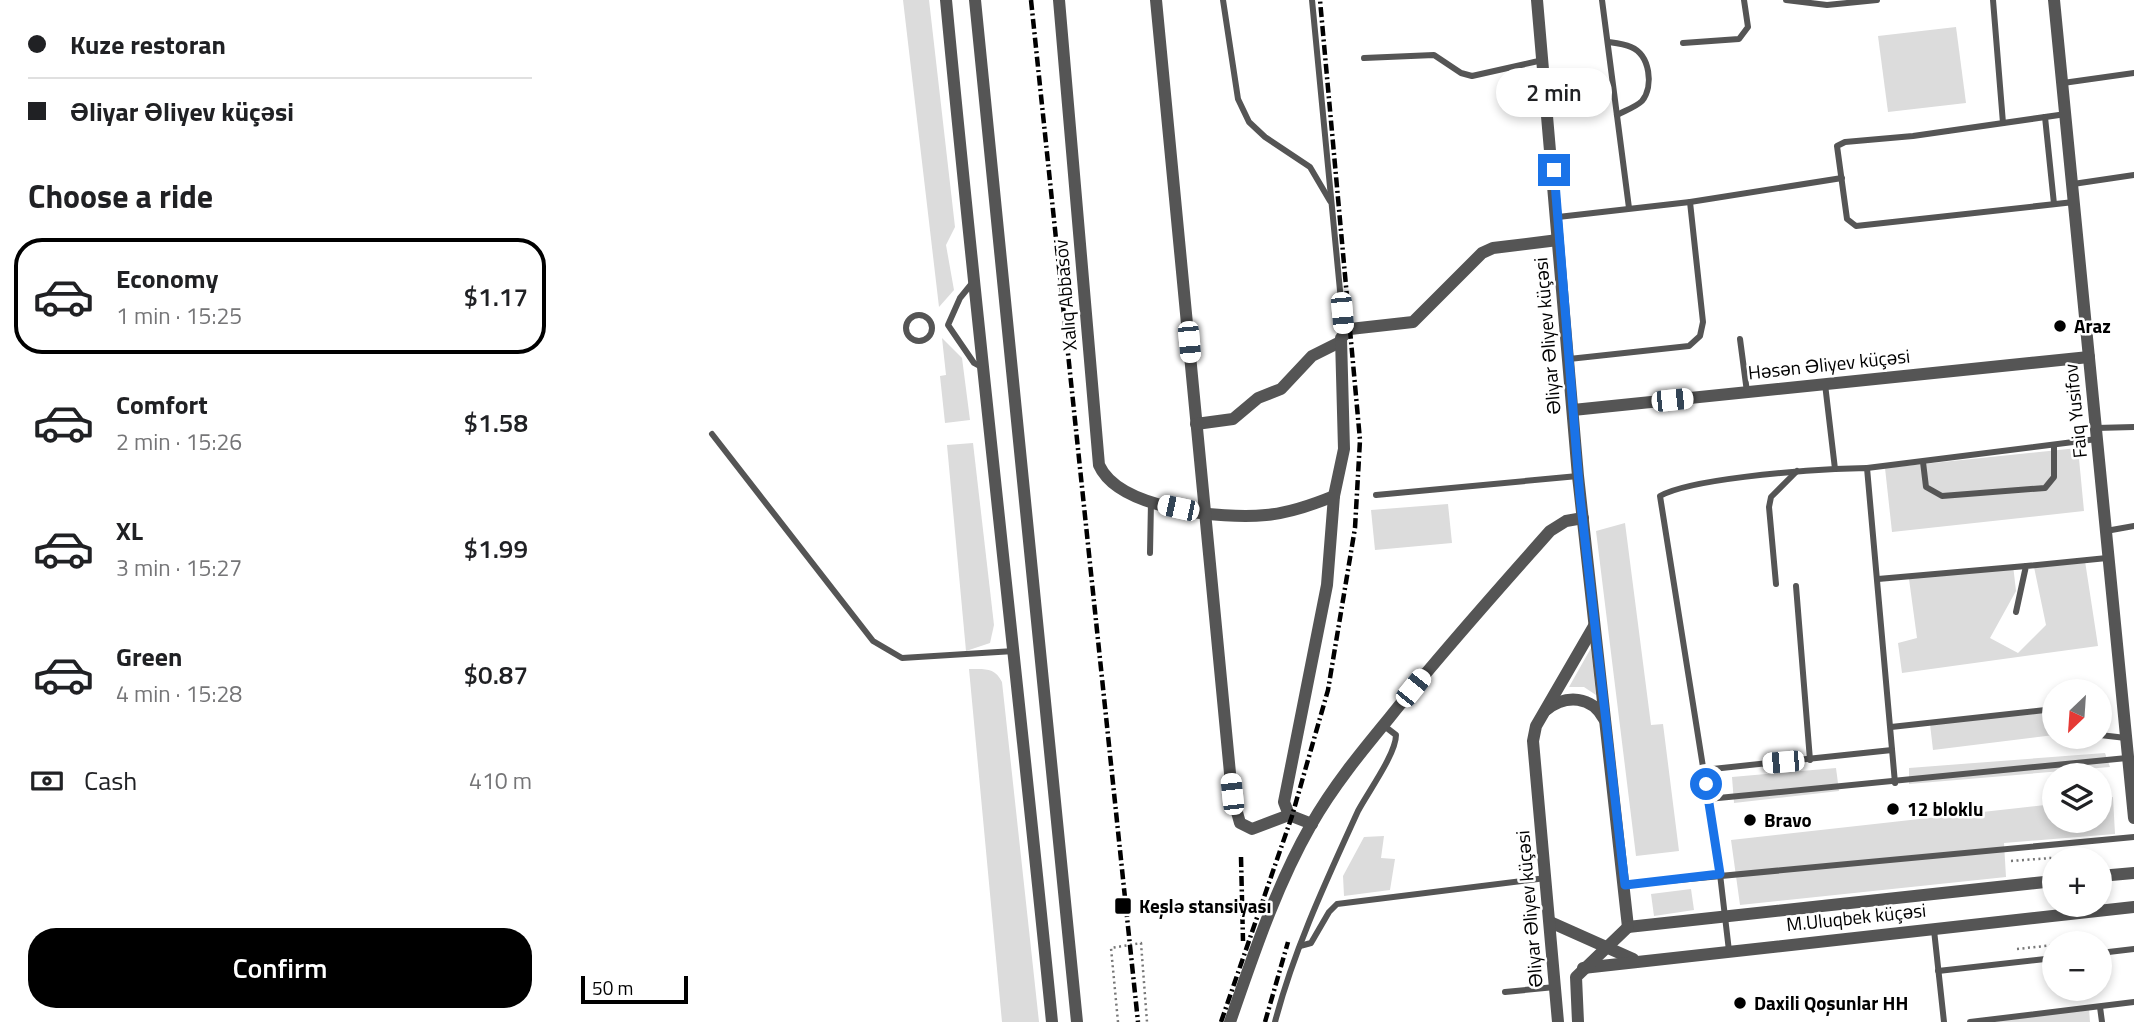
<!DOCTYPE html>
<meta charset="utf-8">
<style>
:root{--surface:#fff;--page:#f2f2f2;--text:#202124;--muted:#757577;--line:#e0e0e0;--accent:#000}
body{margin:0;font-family:"Titillium Web",sans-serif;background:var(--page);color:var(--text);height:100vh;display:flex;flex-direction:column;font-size:26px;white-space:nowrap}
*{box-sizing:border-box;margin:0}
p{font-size:23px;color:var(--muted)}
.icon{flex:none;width:38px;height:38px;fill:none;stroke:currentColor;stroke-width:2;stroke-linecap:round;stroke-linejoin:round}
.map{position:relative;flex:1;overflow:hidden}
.side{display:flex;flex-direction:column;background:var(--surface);width:560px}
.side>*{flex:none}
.banner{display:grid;align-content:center;height:154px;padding:0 28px;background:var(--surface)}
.needle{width:46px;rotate:205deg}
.fabs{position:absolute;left:1482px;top:679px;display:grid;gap:14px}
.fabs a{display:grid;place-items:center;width:70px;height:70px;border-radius:50%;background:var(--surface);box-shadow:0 4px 10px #0003;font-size:35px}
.scale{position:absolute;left:21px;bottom:18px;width:107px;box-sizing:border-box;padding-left:7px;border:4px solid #000;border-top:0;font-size:19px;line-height:24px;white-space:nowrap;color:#000;-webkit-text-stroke:5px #fff;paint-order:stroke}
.end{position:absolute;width:32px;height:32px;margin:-16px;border:9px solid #1a73e8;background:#fff;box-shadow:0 0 0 4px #fff}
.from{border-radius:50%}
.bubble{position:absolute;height:49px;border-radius:24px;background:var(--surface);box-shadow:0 4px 10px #0003;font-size:23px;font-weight:600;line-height:49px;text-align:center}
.car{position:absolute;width:21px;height:42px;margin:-21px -10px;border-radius:9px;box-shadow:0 0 5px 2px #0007;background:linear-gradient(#fff 24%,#345 0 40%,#fff 0 76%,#345 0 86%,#fff 0)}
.banner b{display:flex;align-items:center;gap:24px;height:66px;font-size:26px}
.banner b+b{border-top:2px solid var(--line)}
.banner i{width:18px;height:18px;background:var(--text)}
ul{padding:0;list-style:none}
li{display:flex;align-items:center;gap:21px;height:116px;margin:0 14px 10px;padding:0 14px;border:4px solid transparent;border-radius:28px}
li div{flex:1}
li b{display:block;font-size:26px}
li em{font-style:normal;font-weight:600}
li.selected{border-color:var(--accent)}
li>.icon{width:63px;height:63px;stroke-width:1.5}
h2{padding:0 28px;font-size:32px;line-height:84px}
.pay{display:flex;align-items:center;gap:18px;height:77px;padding:0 28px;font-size:26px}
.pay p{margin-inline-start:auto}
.action{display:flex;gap:14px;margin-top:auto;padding:14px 28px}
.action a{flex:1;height:80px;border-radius:28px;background:var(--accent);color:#fff;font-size:28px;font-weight:600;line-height:80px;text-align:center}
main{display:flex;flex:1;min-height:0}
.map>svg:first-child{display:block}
.green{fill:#dcdcdc}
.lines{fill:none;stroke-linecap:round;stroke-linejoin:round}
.path{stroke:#777;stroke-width:2.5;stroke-dasharray:2 3.5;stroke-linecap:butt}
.lane{stroke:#555;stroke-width:6}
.street{stroke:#555;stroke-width:12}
.rail{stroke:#000;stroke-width:4.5;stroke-dasharray:10 3.5 2 3.5;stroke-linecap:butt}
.route{stroke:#1a73e8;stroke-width:9}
.poi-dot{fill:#000;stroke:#fff;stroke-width:2.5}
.labels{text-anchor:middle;stroke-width:5;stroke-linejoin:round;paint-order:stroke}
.street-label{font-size:19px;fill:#000;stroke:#fff}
.poi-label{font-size:19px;font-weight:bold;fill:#000;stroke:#fff;text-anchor:start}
</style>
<main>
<section class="side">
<div class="banner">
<b><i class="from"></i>Kuze restoran</b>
<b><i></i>Əliyar Əliyev küçəsi</b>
</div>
<h2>Choose a ride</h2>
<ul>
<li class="selected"><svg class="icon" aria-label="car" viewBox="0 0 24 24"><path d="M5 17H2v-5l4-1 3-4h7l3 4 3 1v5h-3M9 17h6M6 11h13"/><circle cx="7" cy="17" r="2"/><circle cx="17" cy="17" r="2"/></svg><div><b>Economy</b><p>1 min · 15:25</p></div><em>$1.17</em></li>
<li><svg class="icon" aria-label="car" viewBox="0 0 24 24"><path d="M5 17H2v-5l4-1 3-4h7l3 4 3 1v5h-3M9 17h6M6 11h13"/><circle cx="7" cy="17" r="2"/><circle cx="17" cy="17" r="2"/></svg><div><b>Comfort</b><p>2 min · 15:26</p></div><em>$1.58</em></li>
<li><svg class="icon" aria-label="car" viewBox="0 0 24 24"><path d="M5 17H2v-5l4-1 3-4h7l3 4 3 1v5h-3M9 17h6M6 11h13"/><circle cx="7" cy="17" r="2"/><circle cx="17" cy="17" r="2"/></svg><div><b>XL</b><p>3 min · 15:27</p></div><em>$1.99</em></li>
<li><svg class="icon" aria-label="car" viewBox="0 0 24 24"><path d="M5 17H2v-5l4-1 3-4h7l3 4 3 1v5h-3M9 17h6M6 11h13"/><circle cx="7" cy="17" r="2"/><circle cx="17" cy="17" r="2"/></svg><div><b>Green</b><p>4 min · 15:28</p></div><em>$0.87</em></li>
</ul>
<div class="pay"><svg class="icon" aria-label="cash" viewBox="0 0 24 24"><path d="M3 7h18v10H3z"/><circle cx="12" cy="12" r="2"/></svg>Cash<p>410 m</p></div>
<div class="action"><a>Confirm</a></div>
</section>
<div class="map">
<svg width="1574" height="1022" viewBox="0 0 1574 1022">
<rect width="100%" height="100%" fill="#fff"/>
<g class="green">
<polygon points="343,0 369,0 395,227 386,245 394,290 379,307"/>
<polygon points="1396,27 1406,103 1328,112 1318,36"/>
<polygon points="382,338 402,358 410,420 385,423 380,376 386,375"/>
<polygon points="413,443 434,625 430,643 406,651 387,445"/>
<polygon points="1518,448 1524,511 1332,532 1325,468"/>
<polygon points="888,504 892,543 815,550 811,510"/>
<polygon points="1065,523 1091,725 1103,724 1119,851 1076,856 1036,531"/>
<polygon points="1525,561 1538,646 1342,673 1338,643 1357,638 1349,579 1453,565 1456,591 1430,638 1458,653 1486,625 1474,567"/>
<polygon points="1031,648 1036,695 1024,687 1009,687"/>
<path d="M 409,669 C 424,669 435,667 442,682 L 479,1022 L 442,1022 Z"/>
<polygon points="1492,712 1494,735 1373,750 1370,724"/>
<polygon points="1545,753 1550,767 1349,784 1349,768"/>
<polygon points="1276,768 1279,791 1174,803 1172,777"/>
<polygon points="1553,797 1555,834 1444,843 1446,877 1180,905 1171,840 1494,804 1494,821 1540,821 1540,799"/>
<polygon points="824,836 821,858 835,859 830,890 784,896 783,876 804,837"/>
<polygon points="1131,889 1134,910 1094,916 1091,894"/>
<polygon points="1529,1009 1530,1022 1410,1022"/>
</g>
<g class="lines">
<g class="path">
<polyline points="1451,861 1531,855"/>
<polyline points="1513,943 1539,941"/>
<polyline points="1457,949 1494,945"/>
<polyline points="558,1022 551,948 581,943 587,1022"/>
</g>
<g class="lane">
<polyline points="663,0 678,99 689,122 705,137 750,167 770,201"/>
<polyline points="752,0 784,332"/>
<polyline points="1042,0 1069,208"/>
<polyline points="1226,0 1267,5 1317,0"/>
<polyline points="1433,0 1443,123"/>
<path d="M 1048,42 C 1055,43 1064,44 1071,47 C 1090,55 1094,86 1082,101 C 1076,107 1064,111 1057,115"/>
<polyline points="1123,43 1179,39 1188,27 1184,0"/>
<polyline points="804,58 874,55 901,73 912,76 983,60"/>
<polyline points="1503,83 1574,73"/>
<polyline points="1506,114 1353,136 1285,142 1277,146 1287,219 1296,226 1514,202"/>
<polyline points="1485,117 1494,204"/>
<polyline points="1513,184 1574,175"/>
<polyline points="998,217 1130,202 1282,178"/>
<polyline points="413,282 400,298 388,325 414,363 423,368"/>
<circle cx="359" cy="328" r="13"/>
<polyline points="1180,339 1187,392"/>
<polyline points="1009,359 1129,346 1140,336 1143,322 1130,202"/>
<polyline points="1536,428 1574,427"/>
<polyline points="152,434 313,641 342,658 454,651"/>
<polyline points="1363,462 1366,487 1382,496 1485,488 1494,477 1494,446"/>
<polyline points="1307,468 1537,439"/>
<polyline points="1275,469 1307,468 1335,783"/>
<polyline points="816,495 1018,476"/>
<polyline points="1546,531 1574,526"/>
<polyline points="590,553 591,502"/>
<polyline points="1318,579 1466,566"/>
<polyline points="1216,584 1209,507 1211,497 1237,471"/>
<polyline points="1236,586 1250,760"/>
<polyline points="1456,612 1466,566 1547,558"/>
<polyline points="1331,727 1494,709"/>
<polyline points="1540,735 1566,738"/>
<polyline points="1143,770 1332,750"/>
<polyline points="1148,799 1567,758"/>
<polyline points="1065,885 1574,837"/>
<polyline points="1374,930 1384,1022"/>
<polyline points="740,946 751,943 769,912 777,904 986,878"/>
<path d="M 1169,951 L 1160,874 L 1100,496 C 1130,479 1237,471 1275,469 L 1265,384"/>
<polyline points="1540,953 1574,949"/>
<polyline points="1378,971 1494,958"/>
<polyline points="945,992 995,987"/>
<polyline points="1540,1007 1542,1022"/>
<path d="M 715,1022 C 734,949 767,879 798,811 C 808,792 836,754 836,735 L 823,725"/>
<polyline points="1410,1022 1574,1002"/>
</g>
<g class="street">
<path d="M 386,0 C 418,341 458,681 492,1022"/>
<polyline points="415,0 517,1022"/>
<path d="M 499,0 L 539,465 C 559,510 663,519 706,515 C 730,513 752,505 774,496"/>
<polyline points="596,0 672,794 680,823 692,829 729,815"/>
<polyline points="977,0 1018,476 1068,927"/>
<polyline points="1494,0 1574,818"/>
<polyline points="1013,410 1529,357"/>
<polyline points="636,424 673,419 698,398 721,389 752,356 780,342"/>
<path d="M 986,710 C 1006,694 1032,696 1044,719"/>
<polyline points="752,824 729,815 724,802 767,585 774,496 784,449 781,338 790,329 853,322 922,253 933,248 998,240"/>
<polyline points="1540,876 1574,873"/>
<polyline points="990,922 1073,959"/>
<polyline points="1068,927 1494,881"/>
<polyline points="1023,968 1574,907"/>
<path d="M 670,1022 C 693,956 716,886 751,825 C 773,786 802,751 830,717 C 881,653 936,592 990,531 L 1006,521 L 1023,518"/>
<polyline points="998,1022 973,741 976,726 1034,626"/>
<polyline points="1018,1022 1016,977 1068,927"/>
</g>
<g class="rail">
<polyline points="471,0 578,1022"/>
<polyline points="681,857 683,941"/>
<polyline points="661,1022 732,816 768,690 795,528 800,440 760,0"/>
<polyline points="705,1022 728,942"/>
</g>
</g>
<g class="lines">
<polyline class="route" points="994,170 1020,497 1065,885 1160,874 1146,784"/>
</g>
<g class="poi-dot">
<circle cx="1500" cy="326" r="7"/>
<circle cx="1333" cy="809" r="7"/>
<circle cx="1190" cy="820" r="7"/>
<rect x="554" y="897" width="18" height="18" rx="3.5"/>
<circle cx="1180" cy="1003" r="7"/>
</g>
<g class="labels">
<g class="street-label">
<text transform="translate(505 295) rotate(-95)" y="7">Xalıq Abbasov</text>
<text transform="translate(987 336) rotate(-95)" y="7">Əliyar Əliyev küçəsi</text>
<text transform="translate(1269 364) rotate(-6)" y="7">Həsən Əliyev küçəsi</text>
<text transform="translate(1515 411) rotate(-96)" y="7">Faiq Yusifov</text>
<text transform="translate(969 909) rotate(-95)" y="7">Əliyar Əliyev küçəsi</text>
<text transform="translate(1296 917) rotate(-6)" y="7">M.Uluqbek küçəsi</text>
</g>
<g class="poi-label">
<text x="1514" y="333">Araz</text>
<text x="1347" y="816">12 bloklu</text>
<text x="1204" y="827">Bravo</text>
<text x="579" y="913">Keşlə stansiyası</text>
<text x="1194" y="1010">Daxili Qoşunlar HH</text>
</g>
</g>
</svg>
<div class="fabs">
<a><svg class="needle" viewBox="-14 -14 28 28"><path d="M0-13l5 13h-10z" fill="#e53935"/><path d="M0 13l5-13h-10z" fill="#757577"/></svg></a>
<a><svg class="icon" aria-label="layers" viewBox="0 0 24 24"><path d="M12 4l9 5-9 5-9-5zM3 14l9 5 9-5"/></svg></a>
<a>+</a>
<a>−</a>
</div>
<div class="scale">50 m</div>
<i class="end from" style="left:1146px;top:784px"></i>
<i class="end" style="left:994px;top:170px"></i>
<div class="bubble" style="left:936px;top:68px;width:116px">2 min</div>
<i class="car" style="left:782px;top:313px;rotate:175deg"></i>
<i class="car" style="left:629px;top:342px;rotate:175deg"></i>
<i class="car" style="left:1112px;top:400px;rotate:84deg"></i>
<i class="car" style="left:618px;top:508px;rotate:282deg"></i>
<i class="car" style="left:853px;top:688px;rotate:39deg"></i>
<i class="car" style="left:1223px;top:762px;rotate:265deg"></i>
<i class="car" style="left:672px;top:794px;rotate:354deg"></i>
</div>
</main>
